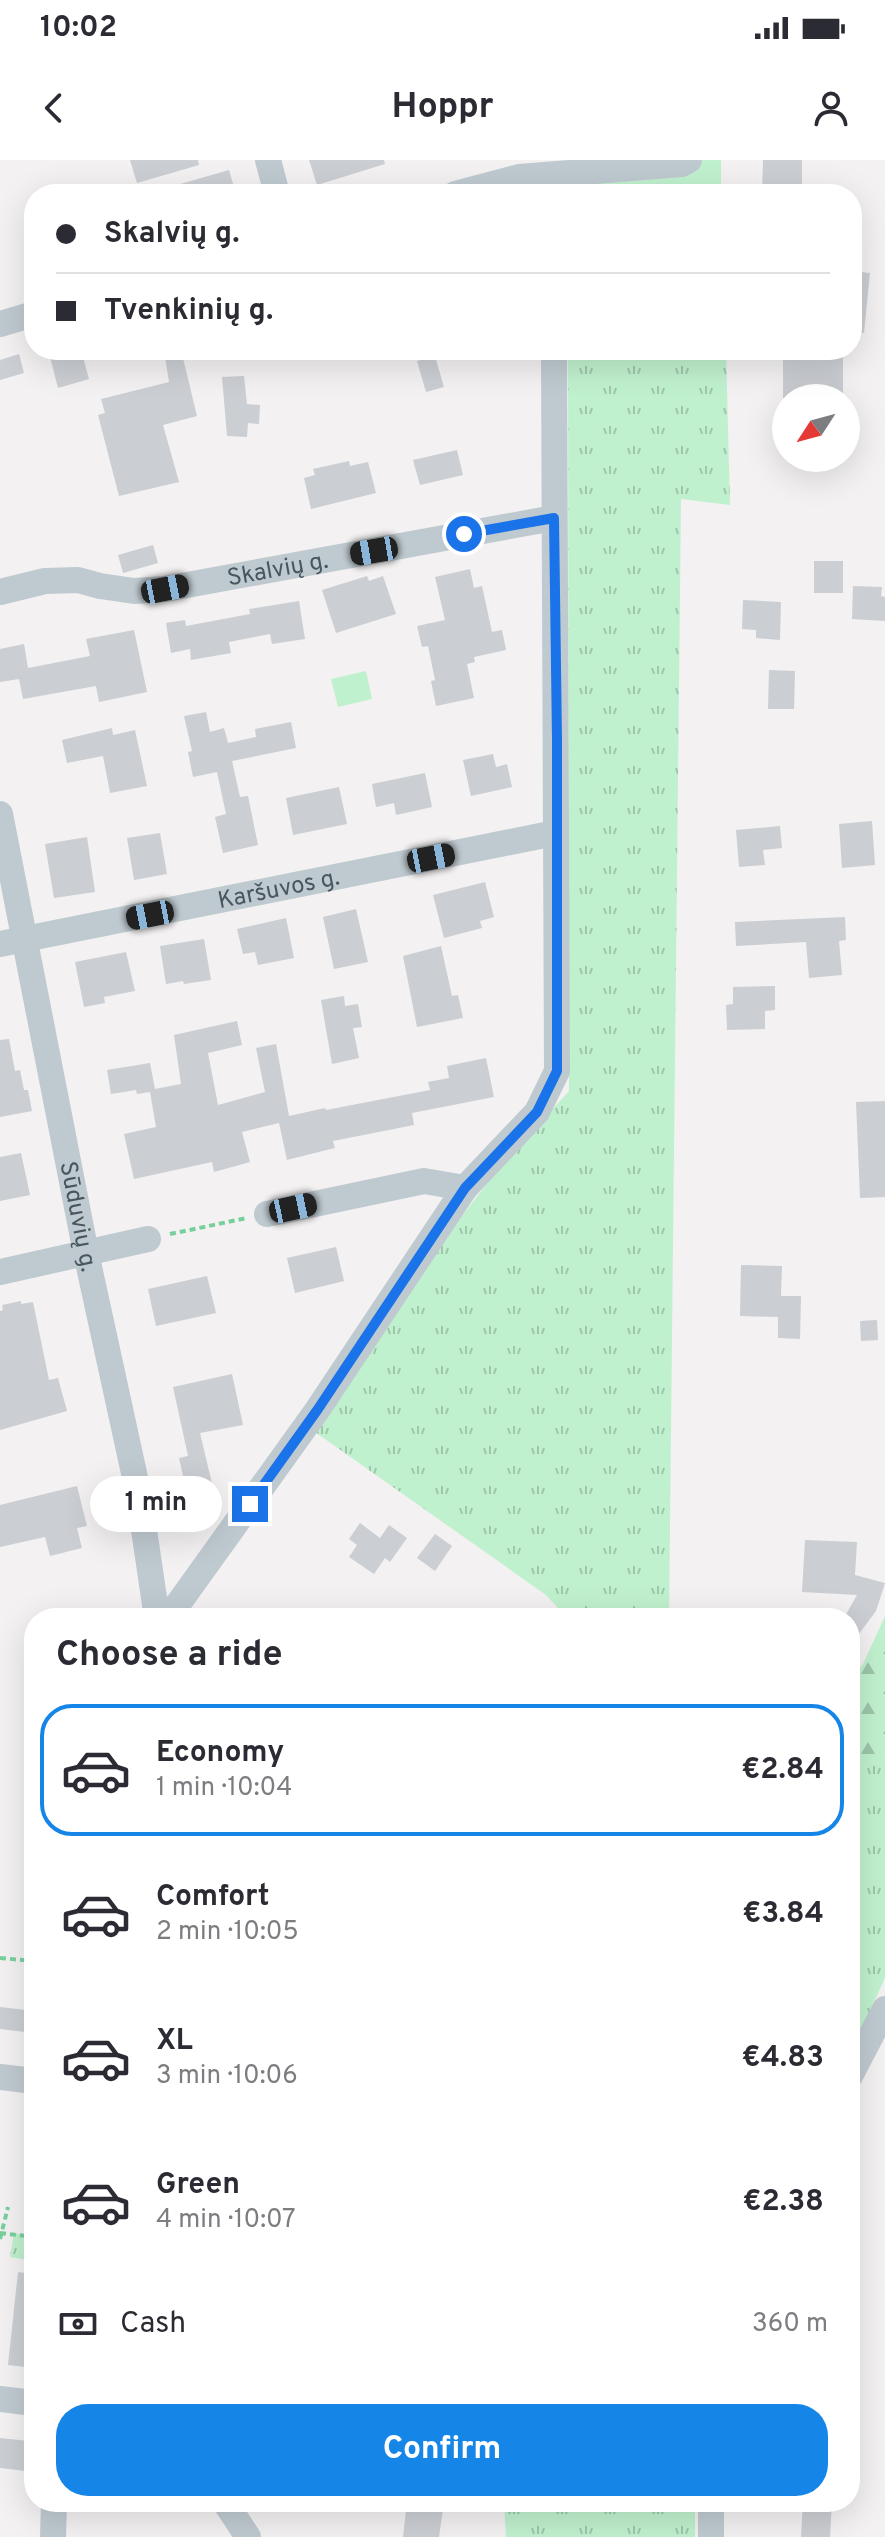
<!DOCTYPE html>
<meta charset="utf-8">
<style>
:root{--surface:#fff;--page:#f2f2f3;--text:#2b2b33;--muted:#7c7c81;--line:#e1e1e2;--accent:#1685e8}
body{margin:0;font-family:Overpass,sans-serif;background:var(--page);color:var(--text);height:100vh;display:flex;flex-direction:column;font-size:30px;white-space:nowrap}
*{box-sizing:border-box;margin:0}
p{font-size:26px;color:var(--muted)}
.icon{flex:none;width:44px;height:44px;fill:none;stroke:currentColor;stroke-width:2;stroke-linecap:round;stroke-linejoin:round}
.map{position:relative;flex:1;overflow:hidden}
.details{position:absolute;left:24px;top:1448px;width:836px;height:904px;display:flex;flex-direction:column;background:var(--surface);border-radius:32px;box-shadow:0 8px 32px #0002}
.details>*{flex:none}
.hud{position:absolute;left:24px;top:24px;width:838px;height:176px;border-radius:32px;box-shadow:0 8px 32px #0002;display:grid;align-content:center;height:176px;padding:0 32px;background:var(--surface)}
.needle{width:52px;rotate:234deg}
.fabs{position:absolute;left:772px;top:224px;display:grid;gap:16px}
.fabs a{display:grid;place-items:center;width:88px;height:88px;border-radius:50%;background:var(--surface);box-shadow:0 8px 32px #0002;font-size:40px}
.end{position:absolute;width:36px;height:36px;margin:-18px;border:10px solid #1a73e8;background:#fff;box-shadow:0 0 0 4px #fff}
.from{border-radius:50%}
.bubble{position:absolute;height:56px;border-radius:28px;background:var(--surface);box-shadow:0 8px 32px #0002;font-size:26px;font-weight:700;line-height:56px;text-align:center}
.car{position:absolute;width:24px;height:48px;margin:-24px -12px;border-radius:10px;box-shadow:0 0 6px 2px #0007;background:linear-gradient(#222 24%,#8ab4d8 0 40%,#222 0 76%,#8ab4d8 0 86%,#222 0)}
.hud b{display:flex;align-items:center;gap:28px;height:76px;font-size:30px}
.hud b+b{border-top:2px solid var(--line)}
.hud i{width:20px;height:20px;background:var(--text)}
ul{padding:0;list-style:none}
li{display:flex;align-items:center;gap:24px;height:132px;margin:0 16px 12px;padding:0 16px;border:4px solid transparent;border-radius:32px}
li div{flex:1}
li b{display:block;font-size:30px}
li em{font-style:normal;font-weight:700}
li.selected{border-color:var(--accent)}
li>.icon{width:72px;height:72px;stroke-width:1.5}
h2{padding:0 32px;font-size:36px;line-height:96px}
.pay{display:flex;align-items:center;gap:20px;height:88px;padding:0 32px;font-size:30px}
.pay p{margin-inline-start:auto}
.primary-button{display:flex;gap:16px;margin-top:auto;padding:16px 32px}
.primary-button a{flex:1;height:92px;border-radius:32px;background:var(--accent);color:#fff;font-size:32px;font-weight:700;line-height:92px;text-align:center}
.status{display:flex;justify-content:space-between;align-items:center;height:56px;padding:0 40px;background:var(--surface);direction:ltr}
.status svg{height:22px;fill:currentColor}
header{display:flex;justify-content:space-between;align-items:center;height:104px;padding:0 32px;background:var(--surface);font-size:36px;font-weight:700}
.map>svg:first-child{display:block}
.grass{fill:url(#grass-tufts)}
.forest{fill:url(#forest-firs)}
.garden{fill:#c0f1ce}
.building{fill:#cbced3}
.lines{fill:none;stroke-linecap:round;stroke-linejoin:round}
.path{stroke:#77d09c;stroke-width:4;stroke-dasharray:6 4;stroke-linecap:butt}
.street{stroke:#bfcad0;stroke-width:26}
.route{stroke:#1a73e8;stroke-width:10}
.labels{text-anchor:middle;stroke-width:7;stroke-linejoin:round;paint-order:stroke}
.street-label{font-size:24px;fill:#48565f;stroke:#fff}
</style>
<div class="status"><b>10:02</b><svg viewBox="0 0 49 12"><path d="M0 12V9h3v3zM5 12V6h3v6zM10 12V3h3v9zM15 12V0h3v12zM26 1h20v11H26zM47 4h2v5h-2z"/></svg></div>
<header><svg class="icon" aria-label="back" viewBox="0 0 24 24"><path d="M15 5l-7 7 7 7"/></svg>Hoppr<svg class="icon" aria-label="person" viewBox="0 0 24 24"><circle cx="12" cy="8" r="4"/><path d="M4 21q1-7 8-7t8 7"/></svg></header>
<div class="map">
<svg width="885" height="2377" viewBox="0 0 885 2377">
<defs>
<pattern id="grass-tufts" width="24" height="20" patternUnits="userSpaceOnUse" patternTransform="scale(2)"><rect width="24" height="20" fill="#c0f1ce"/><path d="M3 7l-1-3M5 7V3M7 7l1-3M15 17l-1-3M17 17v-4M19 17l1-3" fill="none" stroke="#9ec6aa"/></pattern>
<pattern id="forest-firs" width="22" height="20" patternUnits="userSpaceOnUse" patternTransform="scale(2)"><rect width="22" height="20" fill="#c0f1ce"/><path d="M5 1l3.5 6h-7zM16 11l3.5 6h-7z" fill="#9ec6aa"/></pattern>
</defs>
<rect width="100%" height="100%" fill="#f3f1f1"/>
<g class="grass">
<polygon points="580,0 721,0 721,34 569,34"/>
<polygon points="568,190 726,190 730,345 681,339 669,1458 567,1458 546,1435 315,1272 462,1056 498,1009 569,931"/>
<polygon points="885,1593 885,1818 850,1894 850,1616"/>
<polygon points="14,2073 34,2077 34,2101 10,2097"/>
<polygon points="504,2342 695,2342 695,2377 506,2377"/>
</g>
<polygon class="forest" points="885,1456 885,1593 850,1616 850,1522 863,1504"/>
<polygon class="garden" points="366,511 372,539 338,547 331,519"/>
<g class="building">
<polygon points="130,0 198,0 199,5 137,23"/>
<polygon points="309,0 384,0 385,4 317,25"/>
<polygon points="763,0 802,0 802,33 762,32"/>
<polygon points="229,10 236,34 164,34 163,29"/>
<polygon points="852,111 870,113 864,173 852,173"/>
<polygon points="58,190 81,190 89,219 58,228 49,193"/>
<polygon points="164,190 181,190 197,256 163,265 179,322 119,336 98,255 105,253 101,239 169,222"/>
<polygon points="19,194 24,213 0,220 0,200"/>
<rect x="783" y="194" width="60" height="44"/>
<polygon points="435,196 444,227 426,232 417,201"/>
<polygon points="244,216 247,244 260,245 259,264 248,263 247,277 227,276 222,217"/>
<polygon points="457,290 463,315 420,325 413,300"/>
<polygon points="349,301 350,306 368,302 376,333 311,349 304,318 315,315 313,309"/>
<polygon points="153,385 158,403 123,413 118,395"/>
<rect x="814" y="401" width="29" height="32"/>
<polygon points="470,409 474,428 482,426 492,472 502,470 506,490 474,497 475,502 467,504 474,538 436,546 431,521 435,520 428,486 422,487 417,466 445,460 435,417"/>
<polygon points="367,416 369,421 383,416 396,454 336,473 322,430"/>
<polygon points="853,426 882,427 881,436 885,437 885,461 852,459"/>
<polygon points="743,440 781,442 780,480 756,478 756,470 742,469"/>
<polygon points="299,441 305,479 272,484 270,474 229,482 231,493 191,500 190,489 171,493 166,463 185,460 186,466 250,454 249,449"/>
<polygon points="134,470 147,532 99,542 96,526 23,539 19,519 0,522 0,489 24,484 28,508 90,496 86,479"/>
<polygon points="769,510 795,511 794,549 768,549"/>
<polygon points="206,552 210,572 224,568 228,583 256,577 255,569 291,562 296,588 232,601 240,637 248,636 258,685 223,693 215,657 226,654 217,612 193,617 188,592 192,591 184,556"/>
<polygon points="112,568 113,575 135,570 147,626 110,633 103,596 67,603 62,580"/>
<polygon points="493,594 496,607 507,604 512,627 471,636 463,600"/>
<polygon points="425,613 432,647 396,655 394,643 376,647 372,624"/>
<polygon points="339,627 347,664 293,675 286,638"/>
<polygon points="872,661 875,705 842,708 839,664"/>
<polygon points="780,666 782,688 763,690 765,705 739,707 736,670"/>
<polygon points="160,673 167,714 134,720 127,678"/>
<polygon points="87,677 95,732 54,738 45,684"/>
<polygon points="485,722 494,757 480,761 482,768 444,778 433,735"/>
<polygon points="356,749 368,802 334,809 323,757"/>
<polygon points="845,757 846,780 839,781 842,815 809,818 806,782 736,786 735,762"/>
<polygon points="286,758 294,798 258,805 255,792 243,794 237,769"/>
<polygon points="204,779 211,820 184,824 183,821 166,824 160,786"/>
<polygon points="441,786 452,836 458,835 463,858 417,867 403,796"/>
<polygon points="126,792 135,831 104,837 105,843 84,847 75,802"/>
<polygon points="775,826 775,850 765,851 765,869 727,870 726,845 733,844 733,827"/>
<polygon points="344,836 345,846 358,844 362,867 353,868 359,898 332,904 321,840"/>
<polygon points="237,861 242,885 208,893 218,945 265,932 256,888 276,884 289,956 325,948 326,950 430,930 428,922 449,918 447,906 486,898 494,937 412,953 414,965 333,981 335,988 287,1000 279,963 242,972 250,1002 214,1012 212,1002 134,1019 124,974 156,967 150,932 137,934 136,930 111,934 107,910 150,903 155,929 181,924 174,875"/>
<polygon points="9,879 15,911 20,910 24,930 28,930 32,951 0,957 0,880"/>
<polygon points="885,941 885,1037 860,1038 856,942"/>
<polygon points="21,993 30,1035 0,1041 0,997"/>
<polygon points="336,1087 344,1121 295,1133 287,1098"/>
<polygon points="741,1105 782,1106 781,1136 801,1136 800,1179 778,1178 778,1157 740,1156"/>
<polygon points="207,1116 216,1153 156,1166 148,1129"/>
<polygon points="21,1141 21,1144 33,1142 49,1220 58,1218 67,1251 0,1270 0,1151 3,1150 2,1145"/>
<polygon points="877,1160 878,1180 861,1181 860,1161"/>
<polygon points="232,1214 243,1265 200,1273 214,1332 188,1338 179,1298 188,1296 173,1227"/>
<polygon points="77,1326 87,1366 77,1368 82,1388 50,1396 45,1377 0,1387 0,1345"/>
<polygon points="360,1363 380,1378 389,1365 407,1378 390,1402 385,1398 374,1414 349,1397 357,1385 349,1379"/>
<polygon points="435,1374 452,1386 435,1411 417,1398"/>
<polygon points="805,1380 857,1382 855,1415 885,1423 876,1451 850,1486 850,1458 844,1458 857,1435 802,1432"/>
<polygon points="0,1847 34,1851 34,1873 0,1869"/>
<polygon points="18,2112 34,2114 34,2208 8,2205"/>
<polygon points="0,2278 29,2281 26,2311 0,2308"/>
<polygon points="407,2342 444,2342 439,2377 403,2377"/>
<polygon points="803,2342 832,2342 830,2377 801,2377"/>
</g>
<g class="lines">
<g class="path">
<polyline points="170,1074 247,1058"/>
<polyline points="0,1798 34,1801"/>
<polyline points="0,2073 34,2077"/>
<polyline points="0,2079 8,2047"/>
</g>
<g class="street">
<polyline points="268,0 277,34"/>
<polyline points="455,34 519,17 682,4 689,0"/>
<polyline points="0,164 34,154"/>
<path id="s1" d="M 0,432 L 45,421 L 78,420 L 100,426 L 134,431 L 165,429 L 554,358"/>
<path id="s2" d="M 0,654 L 86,1093 L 139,1336 L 157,1458"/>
<path id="s3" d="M 0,784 L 555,673"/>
<polyline points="267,1054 424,1021 465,1028"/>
<polyline points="0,1112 148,1079"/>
<polyline points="168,1458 318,1249 465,1028 537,952 557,911 554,190"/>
<polyline points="850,1916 885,1849"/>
<polyline points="0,1917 34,1921"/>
<polyline points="0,2239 34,2243"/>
<polyline points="225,2342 248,2377"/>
<polyline points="711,2342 711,2377"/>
<polyline points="53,2377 54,2342"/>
</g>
</g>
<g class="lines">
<polyline class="route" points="250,1344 318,1249 465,1028 537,952 557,911 557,580 554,358 464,374"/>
</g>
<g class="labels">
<g class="street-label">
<text dy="8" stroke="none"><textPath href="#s1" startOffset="282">Skalvių g.</textPath></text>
<text dy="8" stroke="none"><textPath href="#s3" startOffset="284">Karšuvos g.</textPath></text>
<text dy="8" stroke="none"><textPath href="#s2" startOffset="410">Sūduvių g.</textPath></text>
</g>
</g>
</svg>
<div class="fabs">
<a><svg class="needle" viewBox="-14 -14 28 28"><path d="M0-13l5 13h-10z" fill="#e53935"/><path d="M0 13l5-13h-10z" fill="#7c7c81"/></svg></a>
</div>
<i class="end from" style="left:464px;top:374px"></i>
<i class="end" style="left:250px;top:1344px"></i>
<div class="bubble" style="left:90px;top:1316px;width:132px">1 min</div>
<i class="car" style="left:374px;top:391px;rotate:260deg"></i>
<i class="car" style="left:165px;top:429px;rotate:79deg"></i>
<i class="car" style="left:431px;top:698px;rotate:79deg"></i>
<i class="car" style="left:150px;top:755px;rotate:259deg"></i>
<i class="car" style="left:293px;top:1048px;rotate:78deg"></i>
<div class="hud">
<b><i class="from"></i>Skalvių g.</b>
<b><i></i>Tvenkinių g.</b>
</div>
<section class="details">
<h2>Choose a ride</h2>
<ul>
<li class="selected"><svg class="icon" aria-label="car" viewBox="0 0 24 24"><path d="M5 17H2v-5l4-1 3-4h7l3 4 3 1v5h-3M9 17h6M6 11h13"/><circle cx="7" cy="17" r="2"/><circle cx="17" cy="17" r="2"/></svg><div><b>Economy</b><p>1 min · 10:04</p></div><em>€2.84</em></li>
<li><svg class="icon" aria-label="car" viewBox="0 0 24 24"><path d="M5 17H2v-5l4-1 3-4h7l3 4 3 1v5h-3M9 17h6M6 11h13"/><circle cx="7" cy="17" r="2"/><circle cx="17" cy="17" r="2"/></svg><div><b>Comfort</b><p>2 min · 10:05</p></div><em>€3.84</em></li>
<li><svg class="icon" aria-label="car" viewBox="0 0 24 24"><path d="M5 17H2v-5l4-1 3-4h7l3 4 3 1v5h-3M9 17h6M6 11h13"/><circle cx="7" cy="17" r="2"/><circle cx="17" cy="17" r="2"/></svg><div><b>XL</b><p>3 min · 10:06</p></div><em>€4.83</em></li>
<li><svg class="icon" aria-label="car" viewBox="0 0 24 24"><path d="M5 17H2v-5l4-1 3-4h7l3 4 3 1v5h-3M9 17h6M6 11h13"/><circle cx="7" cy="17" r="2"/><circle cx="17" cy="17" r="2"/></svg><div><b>Green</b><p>4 min · 10:07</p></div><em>€2.38</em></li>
</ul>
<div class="pay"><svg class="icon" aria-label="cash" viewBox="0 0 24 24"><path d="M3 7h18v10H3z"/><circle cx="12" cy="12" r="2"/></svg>Cash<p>360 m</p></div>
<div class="primary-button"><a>Confirm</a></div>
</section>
</div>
